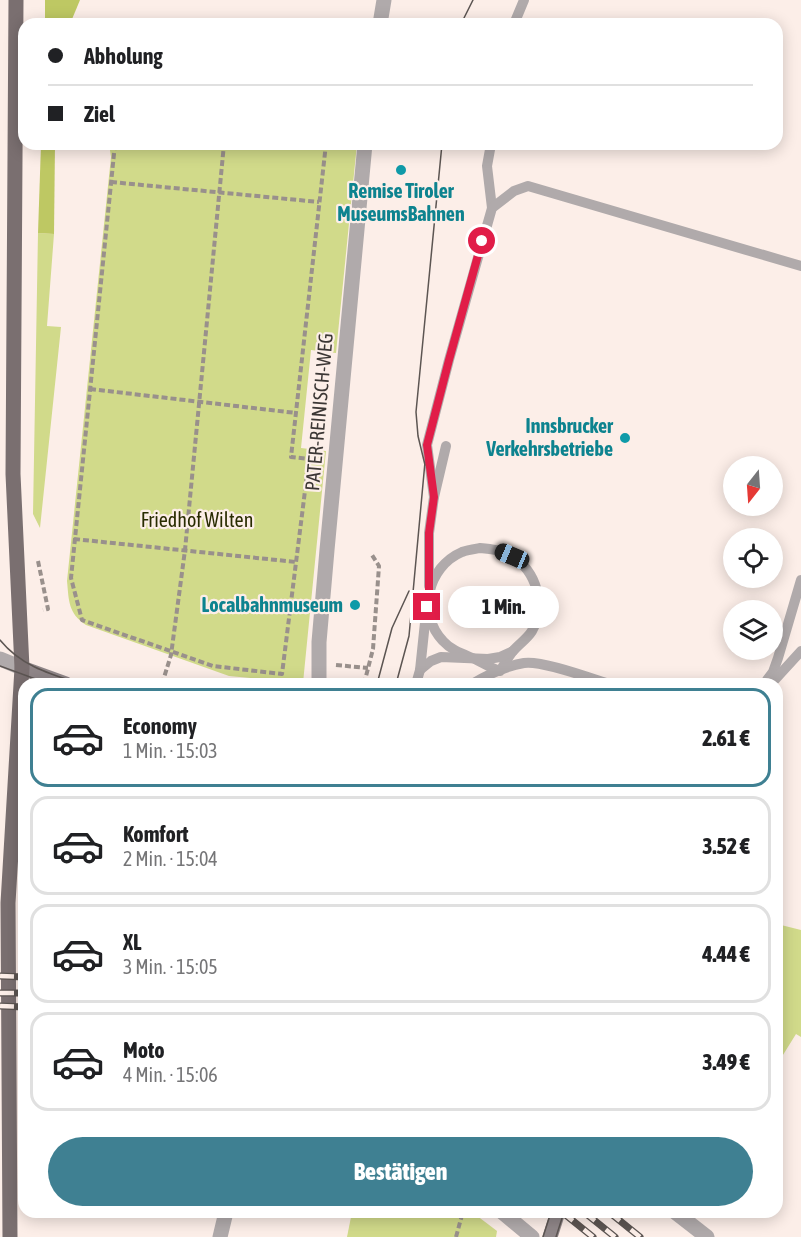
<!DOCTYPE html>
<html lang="de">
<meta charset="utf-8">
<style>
:root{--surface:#fff;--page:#f6f6f6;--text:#202124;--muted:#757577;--line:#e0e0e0;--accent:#3f8092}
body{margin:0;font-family:"Asap Condensed",sans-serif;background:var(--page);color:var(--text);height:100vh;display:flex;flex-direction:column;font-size:22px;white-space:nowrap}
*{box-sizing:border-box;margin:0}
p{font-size:20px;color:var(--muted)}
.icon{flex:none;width:33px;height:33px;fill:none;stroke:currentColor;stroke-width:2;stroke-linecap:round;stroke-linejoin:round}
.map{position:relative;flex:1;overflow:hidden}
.panel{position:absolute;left:18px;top:678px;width:765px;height:540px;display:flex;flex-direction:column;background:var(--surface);border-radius:18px;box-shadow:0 3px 15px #0003}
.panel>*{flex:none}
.guide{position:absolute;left:18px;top:18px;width:765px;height:132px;border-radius:18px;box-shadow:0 3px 15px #0003;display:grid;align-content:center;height:132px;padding:0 30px;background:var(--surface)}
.needle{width:39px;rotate:197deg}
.fabs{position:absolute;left:723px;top:456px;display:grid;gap:12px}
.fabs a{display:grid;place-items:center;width:60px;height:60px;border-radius:50%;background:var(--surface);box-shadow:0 3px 15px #0003;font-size:30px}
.end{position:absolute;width:27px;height:27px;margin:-14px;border:8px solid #e11d48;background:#fff;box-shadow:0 0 0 3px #fff}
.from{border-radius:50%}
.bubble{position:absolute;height:42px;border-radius:21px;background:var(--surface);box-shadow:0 3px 15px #0003;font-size:20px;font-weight:800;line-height:42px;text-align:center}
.car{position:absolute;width:18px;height:36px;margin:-18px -9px;border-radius:8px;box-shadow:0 0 4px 2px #0007;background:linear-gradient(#222 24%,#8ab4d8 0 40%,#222 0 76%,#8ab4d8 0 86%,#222 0)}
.guide b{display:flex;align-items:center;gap:21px;height:57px;font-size:22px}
.guide b+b{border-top:2px solid var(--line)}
.guide i{width:15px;height:15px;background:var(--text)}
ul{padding:10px 0 0;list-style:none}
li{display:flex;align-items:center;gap:18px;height:99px;margin:0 12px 9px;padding:0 18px;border:3px solid var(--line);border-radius:18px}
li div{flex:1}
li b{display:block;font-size:22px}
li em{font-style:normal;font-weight:800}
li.selected{border-color:var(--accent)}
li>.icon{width:54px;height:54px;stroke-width:1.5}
.button{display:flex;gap:12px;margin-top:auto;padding:12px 30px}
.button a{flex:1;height:69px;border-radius:36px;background:var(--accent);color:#fff;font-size:24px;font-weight:800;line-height:69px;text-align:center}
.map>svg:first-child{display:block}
.green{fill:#d1da8a}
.forest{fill:#bec863}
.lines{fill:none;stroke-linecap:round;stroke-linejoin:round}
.path{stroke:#99908c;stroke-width:4;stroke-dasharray:6 3;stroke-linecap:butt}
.lane{stroke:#b0aaab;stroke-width:10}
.street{stroke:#b0aaab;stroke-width:15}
.secondary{stroke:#908789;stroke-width:15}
.primary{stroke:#7a6f70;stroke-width:15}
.tram{stroke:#5c5552;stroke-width:1.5}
.rail-casing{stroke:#5c5552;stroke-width:7}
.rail{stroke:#fceee8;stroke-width:4.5;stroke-dasharray:14;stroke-linecap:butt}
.route{stroke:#e11d48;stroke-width:8}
.culture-dot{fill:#0f9aa8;stroke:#fceee8;stroke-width:2}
.labels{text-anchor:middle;stroke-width:4.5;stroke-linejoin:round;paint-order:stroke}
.culture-label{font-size:20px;font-weight:bold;fill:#0d838f;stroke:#fceee8;text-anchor:end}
.street-label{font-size:20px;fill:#3c3735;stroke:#fceee8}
.park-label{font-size:20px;fill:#292c01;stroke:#fceee8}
</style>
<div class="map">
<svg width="801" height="1237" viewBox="0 0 801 1237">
<rect width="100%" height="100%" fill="#fceee8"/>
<g class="green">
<path d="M 109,144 L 357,144 L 336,353 L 311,350 L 301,448 L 326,451 L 303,683 L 229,676 L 86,625 C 68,613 69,601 67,581 L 111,157 Z"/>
<polygon points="38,233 54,234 47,326 61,327 40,528 33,514"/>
<polygon points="777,924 801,930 801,1037 796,1034 778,1063 777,1062"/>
<polygon points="352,1212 472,1212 497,1231 496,1237 347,1237"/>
</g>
<g class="forest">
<polygon points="45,0 80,0 70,24 45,24"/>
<polygon points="41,144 55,144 54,234 38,233"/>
</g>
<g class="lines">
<g class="path">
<polyline points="115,144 71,578 82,620 213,666 282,674 309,459 291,457 326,144"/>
<polyline points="111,182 319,202"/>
<polyline points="90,389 296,413"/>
<polyline points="74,539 296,562"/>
<polyline points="38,561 48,609 43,610"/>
<polyline points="336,665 368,668"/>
<polyline points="162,684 171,655 185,550 224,144"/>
<polyline points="364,684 373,649 379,566 372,555"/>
<polyline points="462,1215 468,1212"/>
<polyline points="456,1237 462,1215 458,1212"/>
</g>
<g class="lane">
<polyline points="514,24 524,0"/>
<polyline points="491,144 487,166 492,208"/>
<polyline points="434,497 427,445 449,360 492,208 514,191 528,186 801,266"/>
<path d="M 480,548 C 491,549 502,550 512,556 C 536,571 547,605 532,631 C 527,639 519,644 513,651 C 508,657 504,665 500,671 C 491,668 483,663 475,659 C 463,654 452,651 443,641 C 417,614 427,567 462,552 C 467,550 474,549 480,548 Z"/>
<polyline points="429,586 429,533 434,497 446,446"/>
<polyline points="420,670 431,661 441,657 488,659 500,657 513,651"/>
<polyline points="416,684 420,670 426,613"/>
<path d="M 472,684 C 487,675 507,666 524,663 C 541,660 590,678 609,684"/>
<polyline points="764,684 773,672 778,658 801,580"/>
<polyline points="771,684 801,651"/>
</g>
<g class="street">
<polyline points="380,24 384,0"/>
<polyline points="0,659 22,668"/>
<polyline points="319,684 319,642 327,550 365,144"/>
<polyline points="502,1212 532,1237"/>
<polyline points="675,1212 707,1237"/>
<polyline points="220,1237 226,1212"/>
</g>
<g class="secondary">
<polyline points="22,668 66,684"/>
<polyline points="550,1237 558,1212"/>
</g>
<polyline class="primary" points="10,1237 8,903 22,668 13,474 16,0"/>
<g class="tram">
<polyline points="461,24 473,0"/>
<polyline points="425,465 418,436 416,412 442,144"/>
<path d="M 0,640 C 21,666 50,674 81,684"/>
<polyline points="0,666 49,684"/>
<polyline points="377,684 392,628 409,591"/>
<polyline points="396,684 409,636 425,462"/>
<polyline points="543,1237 551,1212"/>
<polyline points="556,1237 564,1212"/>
</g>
<defs>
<g id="rail">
<polyline points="0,976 24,977"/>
<polyline points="0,993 24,993"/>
<polyline points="0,1006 24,1007"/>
<polyline points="562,1212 593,1237"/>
<polyline points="584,1212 615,1237"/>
<polyline points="609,1212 640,1237"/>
</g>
</defs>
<use href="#rail" class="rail-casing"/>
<use href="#rail" class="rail"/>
</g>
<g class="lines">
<polyline class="route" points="427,607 429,591 429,533 434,497 427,445 449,360 482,241"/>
</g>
<g class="culture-dot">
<circle cx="401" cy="170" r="6"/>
<circle cx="625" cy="438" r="6"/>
<circle cx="355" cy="605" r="6"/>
</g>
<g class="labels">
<g class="culture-label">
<text x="401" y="198" text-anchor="middle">Remise Tiroler<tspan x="401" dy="23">MuseumsBahnen</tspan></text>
<text x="613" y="433">Innsbrucker<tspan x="613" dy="23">Verkehrsbetriebe</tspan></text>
<text x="343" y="612">Localbahnmuseum</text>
</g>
<g class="street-label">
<text transform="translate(319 412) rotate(-85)" y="7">PATER-REINISCH-WEG</text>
</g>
<g class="park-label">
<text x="197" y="527">Friedhof Wilten</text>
</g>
</g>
</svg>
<div class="fabs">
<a><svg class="needle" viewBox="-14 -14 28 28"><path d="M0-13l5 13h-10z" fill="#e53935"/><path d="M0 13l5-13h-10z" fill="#757577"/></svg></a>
<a><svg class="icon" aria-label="locate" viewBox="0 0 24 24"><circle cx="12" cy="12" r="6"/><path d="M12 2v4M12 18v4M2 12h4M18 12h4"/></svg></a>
<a><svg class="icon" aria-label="layers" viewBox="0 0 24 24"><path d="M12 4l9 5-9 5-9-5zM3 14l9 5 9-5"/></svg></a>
</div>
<i class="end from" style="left:482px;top:241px"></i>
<i class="end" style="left:427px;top:607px"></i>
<div class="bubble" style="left:448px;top:586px;width:111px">1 Min.</div>
<i class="car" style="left:512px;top:556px;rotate:293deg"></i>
<div class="guide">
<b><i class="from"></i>Abholung</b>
<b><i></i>Ziel</b>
</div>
<section class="panel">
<ul>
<li class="selected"><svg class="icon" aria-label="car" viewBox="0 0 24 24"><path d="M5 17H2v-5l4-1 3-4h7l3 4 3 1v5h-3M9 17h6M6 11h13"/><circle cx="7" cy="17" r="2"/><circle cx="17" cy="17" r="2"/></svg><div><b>Economy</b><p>1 Min. · 15:03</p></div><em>2.61 €</em></li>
<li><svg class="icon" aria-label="car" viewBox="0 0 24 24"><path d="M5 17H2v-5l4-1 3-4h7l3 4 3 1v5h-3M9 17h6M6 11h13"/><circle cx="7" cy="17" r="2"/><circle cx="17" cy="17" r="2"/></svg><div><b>Komfort</b><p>2 Min. · 15:04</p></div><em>3.52 €</em></li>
<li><svg class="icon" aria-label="car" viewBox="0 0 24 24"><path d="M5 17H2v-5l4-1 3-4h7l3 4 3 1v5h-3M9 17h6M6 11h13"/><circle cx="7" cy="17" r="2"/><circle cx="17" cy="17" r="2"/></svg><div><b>XL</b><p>3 Min. · 15:05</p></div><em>4.44 €</em></li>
<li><svg class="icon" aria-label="car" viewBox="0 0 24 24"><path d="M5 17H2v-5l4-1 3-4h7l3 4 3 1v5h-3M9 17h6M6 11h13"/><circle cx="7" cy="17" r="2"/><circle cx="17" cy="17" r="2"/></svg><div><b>Moto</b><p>4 Min. · 15:06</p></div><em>3.49 €</em></li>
</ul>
<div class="button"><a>Bestätigen</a></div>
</section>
</div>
